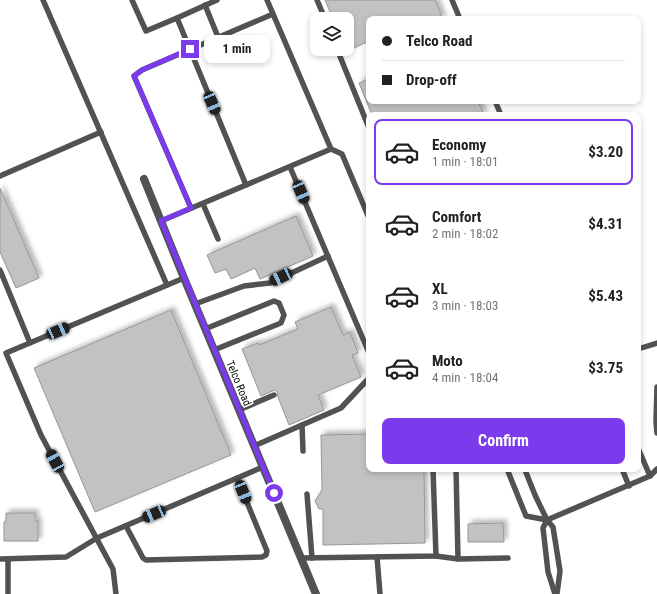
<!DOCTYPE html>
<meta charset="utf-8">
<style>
:root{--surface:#fff;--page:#f6f6f6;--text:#202124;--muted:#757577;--line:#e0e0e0;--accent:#7c3aed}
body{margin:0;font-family:"Roboto Condensed",sans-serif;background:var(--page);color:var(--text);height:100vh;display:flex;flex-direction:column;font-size:15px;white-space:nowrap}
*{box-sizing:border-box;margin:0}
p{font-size:13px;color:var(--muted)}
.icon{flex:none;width:22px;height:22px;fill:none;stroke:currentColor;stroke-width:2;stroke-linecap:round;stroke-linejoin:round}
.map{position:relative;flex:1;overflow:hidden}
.drawer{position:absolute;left:366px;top:112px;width:275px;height:360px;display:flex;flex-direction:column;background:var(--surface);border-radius:8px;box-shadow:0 2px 6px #0003}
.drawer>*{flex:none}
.banner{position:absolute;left:366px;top:16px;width:275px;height:88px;border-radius:8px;box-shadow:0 2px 6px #0003;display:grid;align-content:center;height:88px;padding:0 16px;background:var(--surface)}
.fabs{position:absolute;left:310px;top:12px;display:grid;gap:8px}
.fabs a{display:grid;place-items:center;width:44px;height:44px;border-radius:8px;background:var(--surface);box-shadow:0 2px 6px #0003;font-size:20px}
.end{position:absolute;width:18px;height:18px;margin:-9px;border:5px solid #7c3aed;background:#fff;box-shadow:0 0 0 2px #fff}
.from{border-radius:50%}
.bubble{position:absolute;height:28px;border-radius:8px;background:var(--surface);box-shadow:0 2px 6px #0003;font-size:13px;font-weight:700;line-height:28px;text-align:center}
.car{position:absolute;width:12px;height:24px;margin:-12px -6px;border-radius:5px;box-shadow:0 0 3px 1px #0007;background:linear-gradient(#222 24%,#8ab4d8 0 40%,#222 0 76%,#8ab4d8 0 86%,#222 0)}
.banner b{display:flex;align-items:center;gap:14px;height:38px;font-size:15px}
.banner b+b{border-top:1px solid var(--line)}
.banner i{width:10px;height:10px;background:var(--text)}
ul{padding:7px 0 0;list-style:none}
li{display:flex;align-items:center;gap:12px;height:66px;margin:0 8px 6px;padding:0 8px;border:2px solid transparent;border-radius:8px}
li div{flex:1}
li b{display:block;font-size:15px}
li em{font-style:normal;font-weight:700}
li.on{border-color:var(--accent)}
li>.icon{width:36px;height:36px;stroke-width:1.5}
.button{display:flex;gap:8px;margin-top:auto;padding:8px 16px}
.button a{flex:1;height:46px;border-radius:8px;background:var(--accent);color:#fff;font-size:16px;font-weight:700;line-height:46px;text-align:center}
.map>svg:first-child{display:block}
.building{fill:#c2c2c2;stroke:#969696;filter:url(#shadow)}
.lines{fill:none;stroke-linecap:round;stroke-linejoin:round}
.service{stroke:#525252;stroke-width:5.5}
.minor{stroke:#525252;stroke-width:8}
.route{stroke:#7c3aed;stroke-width:5}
.labels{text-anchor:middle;stroke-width:3;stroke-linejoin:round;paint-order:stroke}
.street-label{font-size:11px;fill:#000;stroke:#fff}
</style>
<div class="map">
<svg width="657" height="594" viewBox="0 0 657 594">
<defs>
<filter id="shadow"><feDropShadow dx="3.5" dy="-3.5" stdDeviation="2" flood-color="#0004"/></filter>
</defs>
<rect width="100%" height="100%" fill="#fff"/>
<g class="building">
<polygon points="325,0 435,0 443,19 369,19 369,41 347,51 347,19 333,19"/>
<polygon points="369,79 369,101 478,101 484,115 372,115 359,83"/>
<polygon points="0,188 39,278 16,288 0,252"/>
<polygon points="296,216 313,256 260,279 255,268 231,279 226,269 215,273 207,255"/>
<polygon points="331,307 343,335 350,332 358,353 352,355 361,377 318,395 324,410 289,425 278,397 277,392 275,390 261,396 242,349 258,343 259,345 298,329 295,322"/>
<polygon points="171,310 231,455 95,512 34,368"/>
<polygon points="369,434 369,469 424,469 425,543 323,545 323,509 319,509 315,501 322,490 321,435"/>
<polygon points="6,513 35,513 35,521 38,521 38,541 4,541 4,522 6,520"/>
<polygon points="503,523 504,542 468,542 468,524"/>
</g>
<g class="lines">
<g class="service">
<polyline points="43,0 167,285"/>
<polyline points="132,0 146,31 177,18 246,185"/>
<polyline points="317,0 325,19"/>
<polyline points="452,0 460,19"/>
<polyline points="205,5 218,37"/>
<polyline points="177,18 217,0"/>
<polyline points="337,49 369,128"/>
<polyline points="495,101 501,115"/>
<polyline points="331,149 342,154 369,218"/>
<polyline points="290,167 369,353"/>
<polyline points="0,176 101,132"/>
<polyline points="203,204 218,239"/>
<polyline points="191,208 134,76 142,70 273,14"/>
<polyline points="161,221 331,149 267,0"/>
<polyline points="0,270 30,343"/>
<polyline points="195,304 244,286 270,283 328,256"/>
<polyline points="205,329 274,301 279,303 284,315 281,323 214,350"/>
<polyline points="638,349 657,343"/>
<polyline points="657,387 656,422 657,433"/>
<polyline points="239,410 274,395"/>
<polyline points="302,425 303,451"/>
<polyline points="254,446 341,408 369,378"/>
<polyline points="638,448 650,476"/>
<polyline points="456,469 458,559 508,558"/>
<polyline points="507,469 526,516 547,520 650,476 657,469"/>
<polyline points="527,469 525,470 535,495 547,520 553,527 560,571 557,594"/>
<polyline points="622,469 629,486"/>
<polyline points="307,494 312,558"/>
<polyline points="547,520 543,528 548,572 555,594"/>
<polyline points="126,526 143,558 146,560 262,557 266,555 267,551 237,478"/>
<polyline points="436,556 458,559"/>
<polyline points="377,557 380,594"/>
<polyline points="301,558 436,556 433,469"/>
<polyline points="0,559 66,557 97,538 263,467"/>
<polyline points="8,594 8,559"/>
<polyline points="116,594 113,569 41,435 6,353 184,278"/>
</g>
<polyline class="minor" points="144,179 184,278 316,594"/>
</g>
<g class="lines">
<polyline class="route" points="190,49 142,70 134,76 191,208 161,221 274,493"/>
</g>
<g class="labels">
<g class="street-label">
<text transform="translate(239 383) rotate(67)" y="4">Telco Road</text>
</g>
</g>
</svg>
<div class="fabs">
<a><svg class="icon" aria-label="layers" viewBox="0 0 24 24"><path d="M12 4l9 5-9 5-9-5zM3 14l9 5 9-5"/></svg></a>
</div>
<i class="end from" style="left:274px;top:493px"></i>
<i class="end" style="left:190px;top:49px"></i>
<div class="bubble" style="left:204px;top:35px;width:66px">1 min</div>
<i class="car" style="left:212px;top:103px;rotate:157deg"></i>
<i class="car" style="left:301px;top:192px;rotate:157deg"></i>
<i class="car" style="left:281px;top:277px;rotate:245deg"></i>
<i class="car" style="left:58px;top:331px;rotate:67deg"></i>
<i class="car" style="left:55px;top:461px;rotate:332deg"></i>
<i class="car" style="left:243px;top:492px;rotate:158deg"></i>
<i class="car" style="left:154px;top:514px;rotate:247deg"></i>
<div class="banner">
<b><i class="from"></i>Telco Road</b>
<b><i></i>Drop-off</b>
</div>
<section class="drawer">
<ul>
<li class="on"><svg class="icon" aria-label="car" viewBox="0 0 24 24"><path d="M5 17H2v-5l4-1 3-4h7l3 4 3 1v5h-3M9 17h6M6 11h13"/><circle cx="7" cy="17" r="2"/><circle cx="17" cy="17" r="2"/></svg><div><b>Economy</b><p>1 min · 18:01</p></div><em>$3.20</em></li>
<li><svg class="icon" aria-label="car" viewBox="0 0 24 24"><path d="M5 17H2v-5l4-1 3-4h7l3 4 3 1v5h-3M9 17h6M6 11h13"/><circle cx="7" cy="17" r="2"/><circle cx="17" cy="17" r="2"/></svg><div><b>Comfort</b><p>2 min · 18:02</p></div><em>$4.31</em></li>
<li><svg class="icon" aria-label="car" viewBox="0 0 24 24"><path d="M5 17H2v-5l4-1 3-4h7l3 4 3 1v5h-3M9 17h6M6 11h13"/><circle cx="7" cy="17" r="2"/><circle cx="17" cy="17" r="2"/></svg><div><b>XL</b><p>3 min · 18:03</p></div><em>$5.43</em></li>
<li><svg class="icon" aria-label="car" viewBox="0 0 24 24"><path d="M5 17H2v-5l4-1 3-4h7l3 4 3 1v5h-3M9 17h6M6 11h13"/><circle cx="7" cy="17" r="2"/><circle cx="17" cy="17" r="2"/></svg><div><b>Moto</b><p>4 min · 18:04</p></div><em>$3.75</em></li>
</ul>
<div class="button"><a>Confirm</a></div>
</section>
</div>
